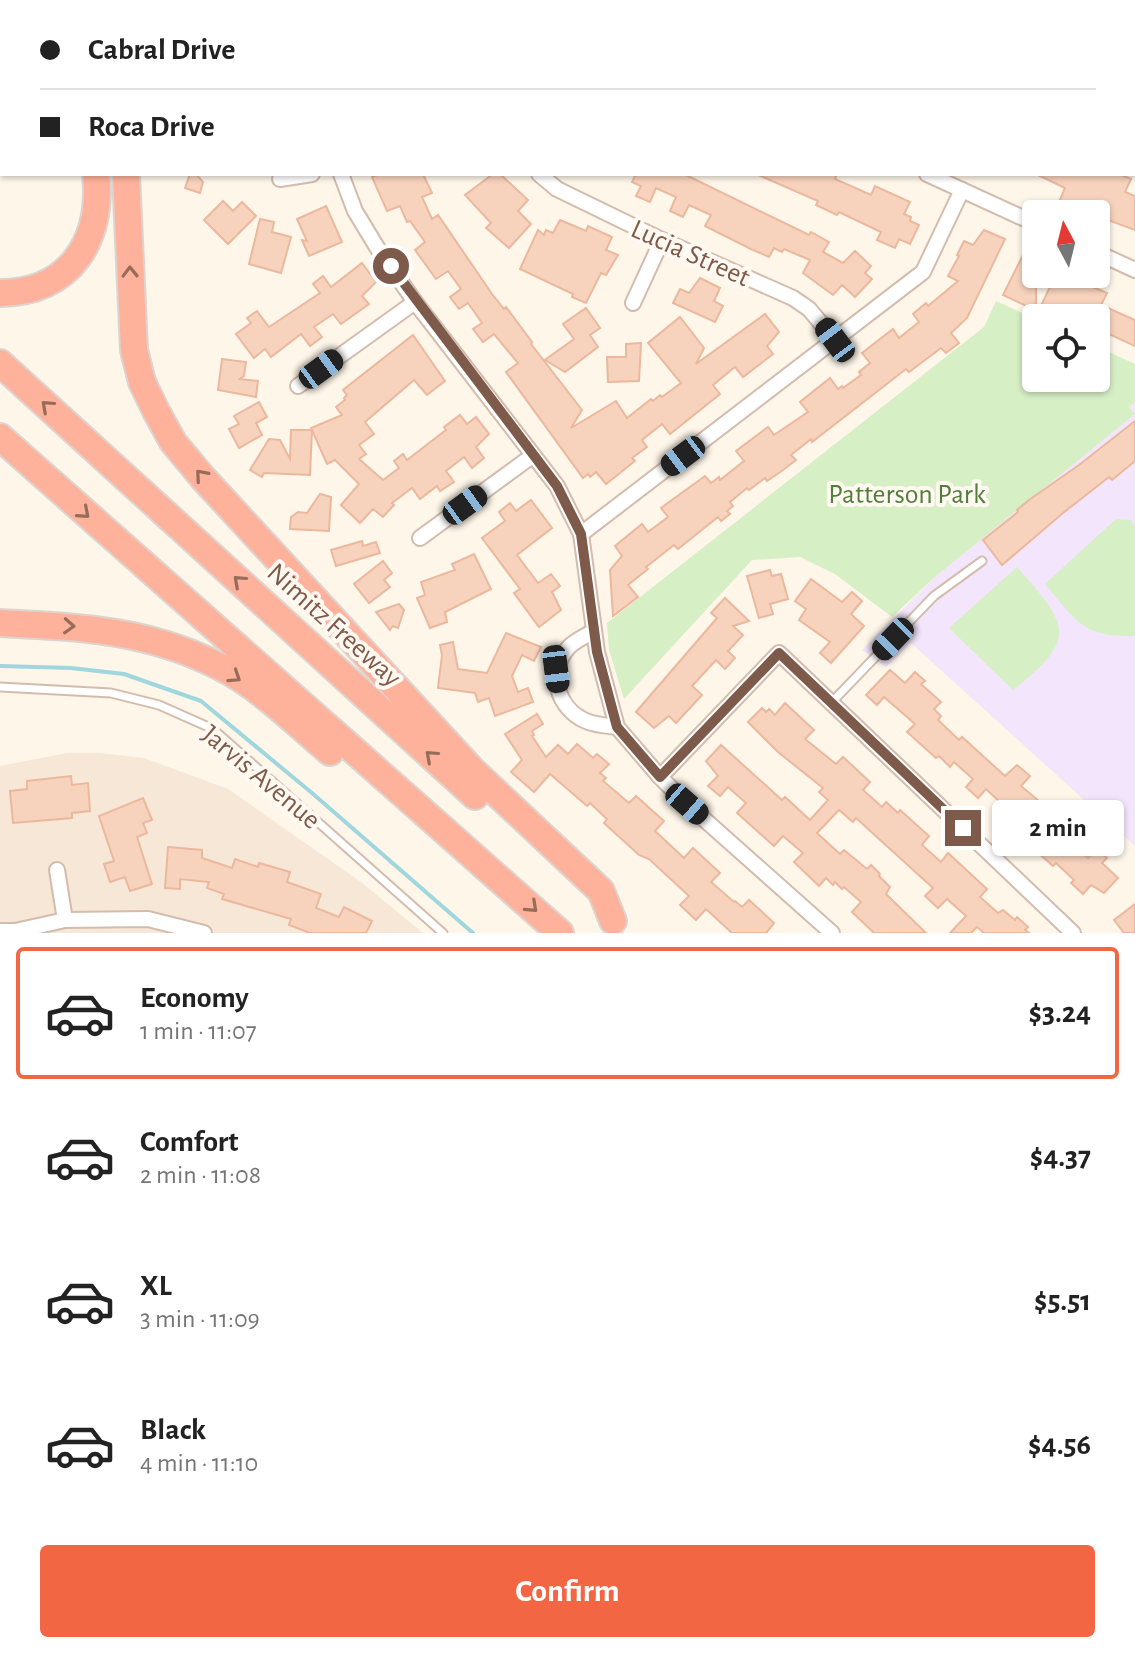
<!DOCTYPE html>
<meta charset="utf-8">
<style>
:root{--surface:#fff;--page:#f2f2f2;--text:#222;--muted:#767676;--line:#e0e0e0;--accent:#f36644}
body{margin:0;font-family:"Alegreya Sans",sans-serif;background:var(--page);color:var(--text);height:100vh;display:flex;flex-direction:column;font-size:30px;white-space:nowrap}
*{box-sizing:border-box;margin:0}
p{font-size:26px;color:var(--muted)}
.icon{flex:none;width:44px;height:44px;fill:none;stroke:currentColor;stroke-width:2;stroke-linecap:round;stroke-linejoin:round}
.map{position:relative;height:933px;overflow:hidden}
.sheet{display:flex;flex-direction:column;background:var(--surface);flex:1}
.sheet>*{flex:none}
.banner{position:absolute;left:0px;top:0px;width:1136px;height:176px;box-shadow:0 2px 6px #0004;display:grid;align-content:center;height:176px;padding:0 40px;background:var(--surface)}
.needle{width:52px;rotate:353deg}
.fabs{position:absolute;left:1022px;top:200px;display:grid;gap:16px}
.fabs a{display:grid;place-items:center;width:88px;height:88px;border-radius:8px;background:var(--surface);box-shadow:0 2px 6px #0004;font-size:40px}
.end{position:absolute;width:36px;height:36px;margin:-18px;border:10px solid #7d5a49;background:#fff;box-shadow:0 0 0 4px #fff}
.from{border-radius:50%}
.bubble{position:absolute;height:56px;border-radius:8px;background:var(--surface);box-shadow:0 2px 6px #0004;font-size:26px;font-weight:700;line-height:56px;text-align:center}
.car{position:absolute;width:24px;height:48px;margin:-24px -12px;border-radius:10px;box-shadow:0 0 6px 2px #0007;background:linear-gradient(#222 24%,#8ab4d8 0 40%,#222 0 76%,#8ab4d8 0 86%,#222 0)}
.banner b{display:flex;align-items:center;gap:28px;height:76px;font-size:30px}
.banner b+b{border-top:2px solid var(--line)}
.banner i{width:20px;height:20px;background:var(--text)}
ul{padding:14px 0 0;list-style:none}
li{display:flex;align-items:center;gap:24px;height:132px;margin:0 16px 12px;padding:0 24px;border:4px solid transparent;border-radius:8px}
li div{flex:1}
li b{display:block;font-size:30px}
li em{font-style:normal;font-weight:700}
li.current{border-color:var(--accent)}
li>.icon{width:72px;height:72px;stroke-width:1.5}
.action{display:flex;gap:16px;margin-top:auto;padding:16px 40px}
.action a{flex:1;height:92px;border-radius:8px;background:var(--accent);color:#fff;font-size:32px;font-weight:700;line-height:92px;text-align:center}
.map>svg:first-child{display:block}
.residential{fill:#f7e7d7}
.education{fill:#f3e5fb}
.green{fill:#d7efc5}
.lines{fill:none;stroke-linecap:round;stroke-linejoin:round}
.stream{stroke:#a0d6de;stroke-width:4}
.building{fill:#f7d3be;stroke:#ebb89d;stroke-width:2}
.lane-casing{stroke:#d3bcad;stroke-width:11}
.street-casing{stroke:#d3bcad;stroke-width:18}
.highway-casing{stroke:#ddd4d0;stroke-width:30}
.lane{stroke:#fff;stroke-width:7}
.street{stroke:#fff;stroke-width:14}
.highway{stroke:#feb29b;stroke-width:26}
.oneway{stroke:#976c59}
.route{stroke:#7d5a49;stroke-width:10}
.labels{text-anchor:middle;stroke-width:8;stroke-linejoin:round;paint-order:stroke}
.street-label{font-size:28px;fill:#7d5a49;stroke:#fff9f2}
.park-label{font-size:28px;fill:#527d3c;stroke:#fff9f2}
</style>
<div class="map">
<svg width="1135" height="933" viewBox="0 0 1135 933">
<rect width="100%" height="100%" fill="#fef6e9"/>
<polygon class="residential" points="67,753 100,753 144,758 228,789 361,882 423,933 0,933 0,766"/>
<polygon class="education" points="1135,402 1135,846 911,643 886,667 862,650 935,577 1134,414 1129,407"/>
<g class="green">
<polygon points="996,301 1036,319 1036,378 1096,378 1096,346 1135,364 1135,402 1129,407 1135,414 935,577 892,617 835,574 800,557 752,560 624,699 609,650 607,623 984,327"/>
<path d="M 1116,519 L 1131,520 L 1135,526 L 1135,635 L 1133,636 C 1082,637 1076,620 1045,584 Z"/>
<path d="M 1017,567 C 1068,625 1079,638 1013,690 L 949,628 Z"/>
</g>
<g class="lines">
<polyline class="stream" points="0,666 71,668 124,674 201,701 312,793 473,933"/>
</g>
<g class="building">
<polygon points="190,174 196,174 203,182 200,193 185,188"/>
<polygon points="380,174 423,174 432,193 422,197 432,219 438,215 492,294 504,309 506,307 532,342 531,344 582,410 571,428 616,401 627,418 651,399 653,401 660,395 662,397 681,383 648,343 680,317 704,348 696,364 765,314 779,332 767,346 773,354 743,377 735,367 713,385 720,394 670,434 662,424 642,440 647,447 632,458 635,461 606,484 596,472 590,477 588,474 583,478 506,372 518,363 494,334 483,342 473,329 482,323 468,303 459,309 450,297 461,289 448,271 436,279 415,250 425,242 410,221 407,222 400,206 387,211 372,177"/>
<polygon points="493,174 500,174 528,200 518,211 531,224 509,248 486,228 491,223 465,195"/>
<polygon points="636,174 684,174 809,235 811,232 829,242 823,252 843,263 855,251 871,266 865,273 872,279 855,297 842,285 833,295 803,273 810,260 784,249 782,252 774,248 769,257 751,249 705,226 711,215 689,205 683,217 670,211 676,197 656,188 650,202 636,196 641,186 632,182"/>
<polygon points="756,174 837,174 835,179 871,195 875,186 910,202 904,214 911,217 910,221 919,225 910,244 899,239 895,248 877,240 881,232 839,212 837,215 816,205 818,201"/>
<polygon points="1036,174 1119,174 1131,179 1125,192 1135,196 1135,230 1059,202 1065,188"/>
<polygon points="223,201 233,211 242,202 256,216 228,244 204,220"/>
<polygon points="326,206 342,242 309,256 302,240 307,241 297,219"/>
<polygon points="260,219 274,222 272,232 291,237 281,273 249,264"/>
<polygon points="560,220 586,231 588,226 612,237 606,250 618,255 606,275 601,273 586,303 572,297 573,294 520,269 538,230 544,235 546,230 553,233"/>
<polygon points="984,230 1005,239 967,318 951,333 959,343 946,353 941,348 909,372 906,369 812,442 811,439 791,455 796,460 783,470 767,481 765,478 749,490 747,488 730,502 733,506 727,511 730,514 721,521 718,517 678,549 674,545 646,567 648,569 628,585 638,597 613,616 610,570 622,556 615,546 642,524 648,532 668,517 661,508 705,476 711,483 719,477 720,480 744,461 736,451 768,427 774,435 808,412 800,402 830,378 838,389 842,386 843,388 861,375 859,372 870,363 862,353 893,329 899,338 919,322 913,314 926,303 928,306 958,281 948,276 959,256 957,255 964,241 973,245"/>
<polygon points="1023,255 1036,261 1036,303 1033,309 1003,295"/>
<polygon points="362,263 376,282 362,296 369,304 341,324 333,314 314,327 322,337 310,346 301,334 271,357 265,349 254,358 236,334 251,323 247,318 257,311 269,327 320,293 313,284 323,276 331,287"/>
<polygon points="1055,276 1071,284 1074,279 1107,293 1101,305 1135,320 1135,346 1096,328 1096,318 1062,318 1040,308"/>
<polygon points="700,278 720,288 714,301 723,306 715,322 673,303 680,289 689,293"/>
<polygon points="586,308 600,328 590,335 598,347 565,372 545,360 574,339 563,324"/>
<polygon points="413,335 445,381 427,395 414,380 365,422 374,434 359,445 366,454 359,459 383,480 399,468 394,461 403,454 407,460 446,430 444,427 460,415 467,424 476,417 489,434 476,447 484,458 472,468 464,457 446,471 454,482 440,491 437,486 420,499 412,488 392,503 394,505 383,517 373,509 360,523 341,505 359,484 335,460 327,464 311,428 342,415 336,407 345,400 344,398 347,395 343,390"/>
<polygon points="641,343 639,381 608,382 607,357 626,357 626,344"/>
<polygon points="222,359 246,362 244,376 240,379 258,381 256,397 218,390"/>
<polygon points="259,402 267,417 256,423 262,435 239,448 229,429 239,424 234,416"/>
<polygon points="1135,421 1135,461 1112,480 1109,477 1063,513 1002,565 983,540 1018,512 1017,510 1029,500 1079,465"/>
<polygon points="291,430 312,430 310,475 264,473 262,477 250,470 269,439 280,440 290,459"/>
<polygon points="320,494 331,497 329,531 290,529 291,517 298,512 307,513"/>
<polygon points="531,500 552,528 517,555 538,583 551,574 560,586 552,592 561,610 539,627 514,593 520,589 482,538 505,521 499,512 510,503 516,511"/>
<polygon points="362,541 363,546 376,542 380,553 336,566 331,550"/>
<polygon points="474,554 491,589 445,612 447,622 430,628 417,598 425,595 421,582 455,570 452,564"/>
<polygon points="383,561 392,573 384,580 390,587 369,603 354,584"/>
<polygon points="770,570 772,576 781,574 788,599 770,604 773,614 759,618 747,576"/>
<polygon points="811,579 842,602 852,592 862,601 851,614 864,626 831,663 820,653 830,642 799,620 806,609 795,601"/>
<polygon points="725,598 749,621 733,626 743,635 728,651 735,658 725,669 716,660 692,686 702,695 676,723 669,716 654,728 636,712 717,618 711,613"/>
<polygon points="399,604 404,610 398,628 393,626 390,630 376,612"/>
<polygon points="506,633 541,647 534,661 522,655 512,676 518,692 528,688 533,702 495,716 489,698 478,702 475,693 438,688 442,655 440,645 453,642 458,669 487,673"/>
<polygon points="890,670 905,683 915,672 925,681 921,684 941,702 934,709 941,716 938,720 959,740 962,737 1005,776 1017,765 1030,776 1021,786 1046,807 1043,810 1058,823 1055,827 1088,858 1097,849 1107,858 1102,863 1118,878 1104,893 1091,885 1083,894 1071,883 1074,880 1056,863 1053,866 1024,840 1032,831 1014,815 1006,823 995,813 1003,805 986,789 978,798 966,787 973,779 954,762 950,767 939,756 936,758 907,732 915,724 884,697 877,705 866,695"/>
<polygon points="785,703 814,730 805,739 836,764 843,757 870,782 863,790 882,807 886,802 898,813 900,810 929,836 922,845 941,862 948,853 987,889 980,897 998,913 1003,910 1015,920 1017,917 1028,927 1025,930 1029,933 984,933 977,927 971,933 950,933 966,916 947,899 938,908 925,896 933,888 856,818 853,822 839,810 817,833 840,854 844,850 867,869 871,865 880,874 879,876 890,887 886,894 926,933 874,933 852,912 861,902 844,887 842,889 835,882 833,885 826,878 819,886 794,862 803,853 783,836 774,846 737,813 746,803 728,787 720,796 708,786 718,776 706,761 721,745 782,800 785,797 810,820 828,800 819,792 823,788 778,752 748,722 762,708 766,712 769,709 775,715"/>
<polygon points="537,714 543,724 532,731 534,735 532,736 546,757 558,745 568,754 577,744 593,758 597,754 609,764 600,773 606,778 603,781 629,803 636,796 664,821 655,831 684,858 693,848 720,873 711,882 734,902 735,901 742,907 749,900 760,910 774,923 766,933 732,933 706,909 696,920 680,905 689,896 649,859 639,855 604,823 607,819 590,803 587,806 550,774 534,792 511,772 522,760 505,734"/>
<polygon points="71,776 72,785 88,783 90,811 72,813 72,818 13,823 10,791 27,789 27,781"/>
<polygon points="143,798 152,820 143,823 147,833 137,837 152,884 130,891 125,877 110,882 104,864 114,861 99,816"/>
<polygon points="168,847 202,850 202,858 232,868 235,859 258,867 259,863 290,872 287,882 321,894 316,908 339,917 344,907 372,921 366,933 310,933 289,925 291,919 222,899 224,894 207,888 209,882 180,879 180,889 165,888"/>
<polygon points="1135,904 1135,933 1124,933 1114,920"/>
</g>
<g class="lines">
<defs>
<g id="lane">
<polyline points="0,687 111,693 159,705 213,729 443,933"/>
<polyline points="831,703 934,596 982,561"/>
</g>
<g id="street">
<polyline points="315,0 322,2"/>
<polyline points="618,0 619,2"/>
<polyline points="358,2 358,0"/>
<polyline points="910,2 911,0"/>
<polyline points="1091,2 1092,0"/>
<polyline points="1134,83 1135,83"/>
<polyline points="341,174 355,211 378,249 415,302 557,486 581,534 597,652 617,727 660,777 687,804 832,933"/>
<polyline points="539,174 557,189 662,240 793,298 809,309 835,340"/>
<polyline points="927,174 1036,224"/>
<polyline points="280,179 312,174"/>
<polyline points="1096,252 1135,270"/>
<polyline points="633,303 662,240"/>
<polyline points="298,386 415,302"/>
<polyline points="581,534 923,272 962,190"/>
<polyline points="420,538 532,456"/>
<path d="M 594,631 C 586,636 574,641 568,648 C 546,673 558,709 586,721 C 595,725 608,726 617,727"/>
<polyline points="660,777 779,653 1073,933"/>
<polyline points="57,870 65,920"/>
<polyline points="0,931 15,931 65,920 148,919 204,933"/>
</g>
<g id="highway">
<polyline points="17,0 20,2"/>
<polyline points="0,96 2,97"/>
<polyline points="126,174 134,350 142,382 156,411 173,442 203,478 472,770 601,891 613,921"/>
<path d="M 0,293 C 71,293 103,239 96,174"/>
<polyline points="0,363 475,796"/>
<polyline points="0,437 560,933"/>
<path d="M 0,623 C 83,627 155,630 230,672 C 266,693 298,725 330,752"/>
</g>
</defs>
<use href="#lane" class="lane-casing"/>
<use href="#street" class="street-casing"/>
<use href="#highway" class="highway-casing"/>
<use href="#lane" class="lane"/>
<use href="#street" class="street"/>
<use href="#highway" class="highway"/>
</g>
<defs><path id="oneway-chevron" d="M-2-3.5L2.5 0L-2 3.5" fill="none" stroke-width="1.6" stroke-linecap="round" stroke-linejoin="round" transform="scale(2)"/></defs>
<g class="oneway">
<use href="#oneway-chevron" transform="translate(130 272) rotate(-91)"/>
<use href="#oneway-chevron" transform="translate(47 406) rotate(-138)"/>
<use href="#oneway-chevron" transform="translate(201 475) rotate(-131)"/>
<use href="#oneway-chevron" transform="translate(84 513) rotate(41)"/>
<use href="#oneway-chevron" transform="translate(239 581) rotate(-138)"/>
<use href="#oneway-chevron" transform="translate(69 626) rotate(3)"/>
<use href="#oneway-chevron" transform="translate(235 677) rotate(33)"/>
<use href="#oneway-chevron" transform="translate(431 756) rotate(-138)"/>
<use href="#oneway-chevron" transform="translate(532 907) rotate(43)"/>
</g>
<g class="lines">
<polyline class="route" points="391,266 557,486 581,534 597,652 617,727 660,777 779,653 963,828"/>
</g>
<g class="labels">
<g class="street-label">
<text transform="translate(691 252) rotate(24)" y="10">Lucia Street</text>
<text transform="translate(335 624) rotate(42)" y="10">Nimitz Freeway</text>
<text transform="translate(262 776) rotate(40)" y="10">Jarvis Avenue</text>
</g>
<g class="park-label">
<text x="907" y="503">Patterson Park</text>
</g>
</g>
</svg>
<div class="fabs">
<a><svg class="needle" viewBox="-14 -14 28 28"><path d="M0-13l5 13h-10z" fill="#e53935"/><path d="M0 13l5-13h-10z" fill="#767676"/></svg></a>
<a><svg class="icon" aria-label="locate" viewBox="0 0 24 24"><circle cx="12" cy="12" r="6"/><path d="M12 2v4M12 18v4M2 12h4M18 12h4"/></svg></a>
</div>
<i class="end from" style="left:391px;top:266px"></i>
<i class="end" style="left:963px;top:828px"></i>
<div class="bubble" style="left:992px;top:800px;width:132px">2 min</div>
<i class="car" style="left:835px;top:340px;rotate:323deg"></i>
<i class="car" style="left:321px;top:369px;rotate:54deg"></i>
<i class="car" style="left:683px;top:456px;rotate:233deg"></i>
<i class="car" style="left:465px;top:505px;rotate:54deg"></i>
<i class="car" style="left:893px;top:639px;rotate:224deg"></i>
<i class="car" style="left:556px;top:669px;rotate:173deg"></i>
<i class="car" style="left:687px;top:804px;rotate:131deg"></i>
<div class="banner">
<b><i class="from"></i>Cabral Drive</b>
<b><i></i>Roca Drive</b>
</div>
</div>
<section class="sheet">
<ul>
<li class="current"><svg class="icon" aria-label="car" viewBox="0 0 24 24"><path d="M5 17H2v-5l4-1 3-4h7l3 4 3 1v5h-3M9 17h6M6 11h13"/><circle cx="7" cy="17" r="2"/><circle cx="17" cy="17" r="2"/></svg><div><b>Economy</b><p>1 min · 11:07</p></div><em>$3.24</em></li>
<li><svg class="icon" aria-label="car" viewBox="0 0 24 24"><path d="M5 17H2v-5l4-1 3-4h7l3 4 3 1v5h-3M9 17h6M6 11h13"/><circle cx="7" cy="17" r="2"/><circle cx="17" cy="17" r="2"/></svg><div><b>Comfort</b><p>2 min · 11:08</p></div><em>$4.37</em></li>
<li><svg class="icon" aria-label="car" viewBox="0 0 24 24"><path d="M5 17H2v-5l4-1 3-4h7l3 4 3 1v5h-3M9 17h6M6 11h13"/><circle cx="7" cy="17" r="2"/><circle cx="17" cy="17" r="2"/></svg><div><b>XL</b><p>3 min · 11:09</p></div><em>$5.51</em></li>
<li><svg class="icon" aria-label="car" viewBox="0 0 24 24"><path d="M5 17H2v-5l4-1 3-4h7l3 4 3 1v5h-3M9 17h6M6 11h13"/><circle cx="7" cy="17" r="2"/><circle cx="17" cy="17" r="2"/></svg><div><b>Black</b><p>4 min · 11:10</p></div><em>$4.56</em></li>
</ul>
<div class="action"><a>Confirm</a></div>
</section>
